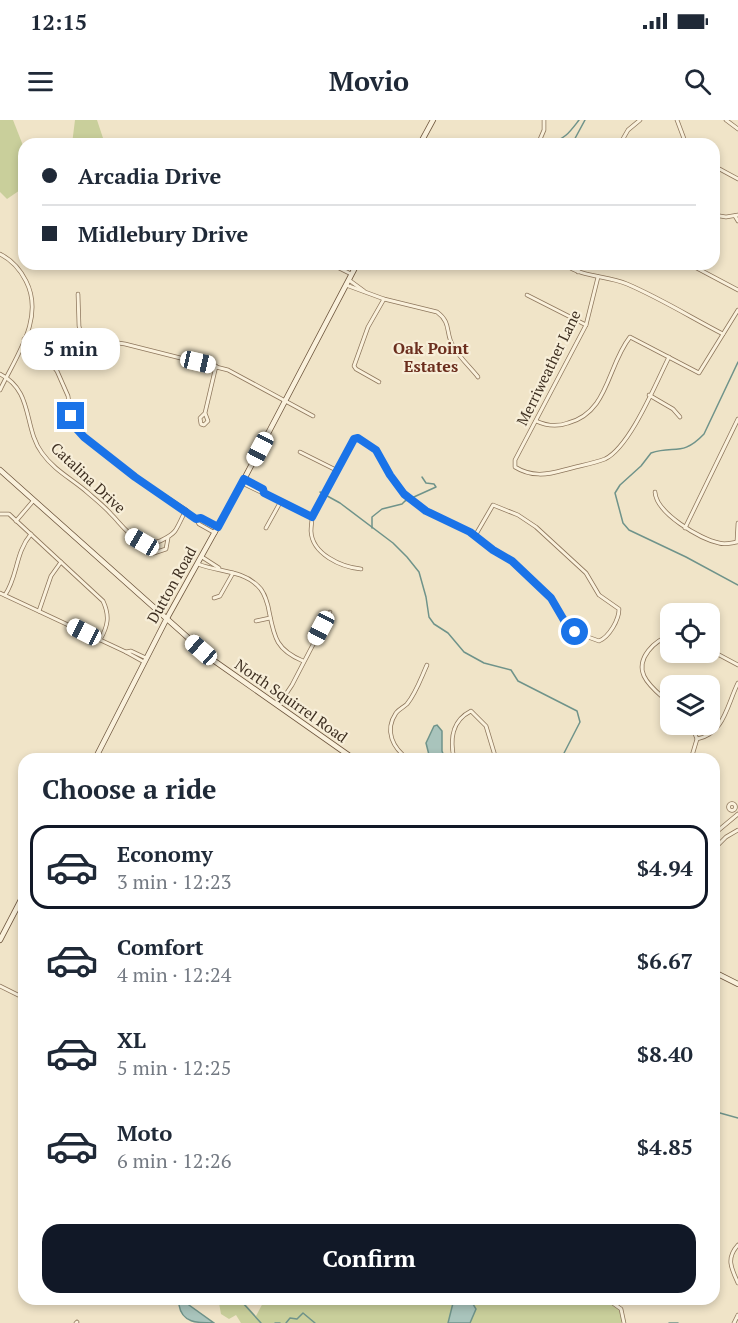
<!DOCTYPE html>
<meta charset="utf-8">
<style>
:root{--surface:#fff;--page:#f6f6f7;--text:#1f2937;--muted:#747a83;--line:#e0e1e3;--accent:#111827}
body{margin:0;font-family:"PT Serif",serif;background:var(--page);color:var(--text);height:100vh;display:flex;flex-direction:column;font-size:22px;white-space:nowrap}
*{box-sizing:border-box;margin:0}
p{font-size:20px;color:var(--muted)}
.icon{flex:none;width:33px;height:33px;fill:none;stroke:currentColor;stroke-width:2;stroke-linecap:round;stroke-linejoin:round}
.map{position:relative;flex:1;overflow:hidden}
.side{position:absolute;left:18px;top:633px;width:702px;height:552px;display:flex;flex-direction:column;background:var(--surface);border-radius:18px;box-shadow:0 3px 9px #0003}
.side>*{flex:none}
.banner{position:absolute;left:18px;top:18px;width:702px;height:132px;border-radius:18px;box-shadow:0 3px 9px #0003;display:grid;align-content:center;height:132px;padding:0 24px;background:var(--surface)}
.controls{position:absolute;left:660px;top:483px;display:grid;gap:12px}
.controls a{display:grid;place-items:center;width:60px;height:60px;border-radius:12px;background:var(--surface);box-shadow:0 3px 9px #0003;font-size:30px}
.end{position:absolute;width:27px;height:27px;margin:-14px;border:8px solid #1a73e8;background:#fff;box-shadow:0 0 0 3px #fff}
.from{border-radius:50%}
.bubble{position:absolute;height:42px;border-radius:18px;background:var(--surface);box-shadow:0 3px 9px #0003;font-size:20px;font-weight:800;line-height:42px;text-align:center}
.car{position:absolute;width:18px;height:36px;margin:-18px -9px;border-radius:8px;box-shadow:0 0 4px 2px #0007;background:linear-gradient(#fff 24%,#345 0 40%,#fff 0 76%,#345 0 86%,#fff 0)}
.banner b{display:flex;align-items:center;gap:21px;height:57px;font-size:22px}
.banner b+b{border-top:2px solid var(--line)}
.banner i{width:15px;height:15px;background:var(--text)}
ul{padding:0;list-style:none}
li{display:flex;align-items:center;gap:18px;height:84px;margin:0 12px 9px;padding:0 12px;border:3px solid transparent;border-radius:18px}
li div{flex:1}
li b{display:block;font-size:22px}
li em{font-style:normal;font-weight:800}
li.selected{border-color:var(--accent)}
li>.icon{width:54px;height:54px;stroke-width:1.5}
h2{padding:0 24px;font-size:27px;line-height:72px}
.button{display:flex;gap:12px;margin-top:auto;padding:12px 24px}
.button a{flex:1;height:69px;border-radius:18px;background:var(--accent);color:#fff;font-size:24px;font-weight:800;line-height:69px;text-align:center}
.status{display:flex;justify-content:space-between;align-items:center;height:42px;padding:0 30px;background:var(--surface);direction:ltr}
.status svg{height:16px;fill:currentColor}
header{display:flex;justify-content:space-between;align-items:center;height:78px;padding:0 24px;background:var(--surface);font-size:27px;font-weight:800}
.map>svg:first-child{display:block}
.green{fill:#c9cf9b}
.water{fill:#a9c4bc;stroke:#6f938a;stroke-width:1.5}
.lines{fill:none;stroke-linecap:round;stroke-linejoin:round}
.stream{stroke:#6f938a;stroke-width:1.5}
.street-casing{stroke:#8d765c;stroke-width:4.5}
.secondary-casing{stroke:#6f573f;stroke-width:6}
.street{stroke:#faf1dc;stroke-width:3}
.secondary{stroke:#faf1dc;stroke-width:4.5}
.route{stroke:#1a73e8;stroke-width:8}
.labels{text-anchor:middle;stroke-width:4.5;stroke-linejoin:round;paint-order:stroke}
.street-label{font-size:15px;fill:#3d2e20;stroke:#f7eed8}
.neighbourhood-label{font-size:16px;font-weight:bold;fill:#6b2e1e;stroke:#f7eed8}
</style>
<div class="status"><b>12:15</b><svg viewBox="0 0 49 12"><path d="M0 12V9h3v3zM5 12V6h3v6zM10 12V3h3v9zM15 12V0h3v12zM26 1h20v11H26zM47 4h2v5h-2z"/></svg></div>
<header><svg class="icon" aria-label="menu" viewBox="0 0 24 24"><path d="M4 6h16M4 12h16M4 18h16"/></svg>Movio<svg class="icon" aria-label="search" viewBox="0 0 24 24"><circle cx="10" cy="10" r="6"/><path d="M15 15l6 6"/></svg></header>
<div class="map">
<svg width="738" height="1203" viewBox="0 0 738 1203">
<rect width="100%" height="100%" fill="#f0e4c8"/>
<g class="green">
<polygon points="0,0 13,0 24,28 23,68 7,79 0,72"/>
<polygon points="75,0 97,0 105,24 72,24"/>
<polygon points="241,1179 256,1196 265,1179 604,1179 619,1189 622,1201 621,1203 241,1203 236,1195 229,1199 221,1194 219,1183 234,1185"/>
</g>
<g class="water">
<polygon points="437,605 442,611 442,631 445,639 430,639 426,623 434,606"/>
<polygon points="454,1179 470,1179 476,1189 470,1203 448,1203"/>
<path d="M 182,1180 L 214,1203 C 197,1203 182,1203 179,1185 Z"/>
</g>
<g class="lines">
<g class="stream">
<path d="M 549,24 C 566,18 569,13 579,0"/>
<polyline points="572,24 585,0"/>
<path d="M 738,242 L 704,314 C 682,337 675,325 651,333 L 641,346 L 620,365 L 615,373 L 623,403 L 629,410 L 686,437 L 738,465"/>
<polyline points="320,372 340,383 393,423 407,437 419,452 426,477 429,497 434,504 448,513 464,532 484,543 511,550 518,561 577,591 580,602 561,639"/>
<polyline points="372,408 372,397 382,389 402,384 405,381 436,367 434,364 426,363 422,357"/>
<polyline points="714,989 720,993 738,998"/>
<polyline points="235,1179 242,1182 261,1203"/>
<polyline points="275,1203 280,1203"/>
<polyline points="286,1203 290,1198 297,1199 303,1193 315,1203"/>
<polyline points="669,1203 678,1203"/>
</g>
<defs>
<g id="street">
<polyline points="677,0 686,24"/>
<polyline points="726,0 738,9"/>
<polyline points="457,23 458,24"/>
<polyline points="538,24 544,10 544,0"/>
<polyline points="620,24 628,10 640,0"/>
<polyline points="714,46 738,59"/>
<polyline points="714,95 726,97 738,95"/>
<polyline points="735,96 738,101"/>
<path d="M 0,134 C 12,140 20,149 26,161 C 45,198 16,236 0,270"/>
<polyline points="331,144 351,154"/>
<path d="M 564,144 C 583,158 606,155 627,164 C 660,178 692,198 723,214"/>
<polyline points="689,144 738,170"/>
<polyline points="578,152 579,144"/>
<path d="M 598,157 L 586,205 L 515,340 L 515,347 C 531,357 547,355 564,350 C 577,346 592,344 605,339 C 630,327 656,263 669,237"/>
<polyline points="349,160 364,171"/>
<path d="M 346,165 L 384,179 L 437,192 C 452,203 445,213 453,226 C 459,237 470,247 478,257"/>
<polyline points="78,174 79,206 83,222"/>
<polyline points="527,175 586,205"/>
<polyline points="24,219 43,233 57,251 68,276 71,296 77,311 135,357 186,390 196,399 199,404 215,413"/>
<polyline points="49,241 68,228 83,222 105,221 125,224 228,250 313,296"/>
<path d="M 0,254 C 34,271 23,307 42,333 C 54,350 72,359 87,372 C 95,379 104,386 111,394 C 125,408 137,429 160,421 C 166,418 171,416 175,411 C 179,405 182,397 186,390"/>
<polyline points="379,262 356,249 354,246 368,207 384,179"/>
<polyline points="649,275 673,289 680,297"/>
<polyline points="205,293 208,301 204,305 201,304 200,298 205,293 216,246"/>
<path d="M 536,301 C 547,306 557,307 568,303 C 609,292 607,246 630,217 L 699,253 L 738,190"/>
<polyline points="300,332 338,351"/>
<polyline points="244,359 263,369 264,373"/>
<polyline points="242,363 312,397"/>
<path d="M 655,372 C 656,393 700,419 719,423 C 725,425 731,423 737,422"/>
<path d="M 0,394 L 9,394 L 103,481 C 110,496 108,506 100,520"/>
<polyline points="196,399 201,398 218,407"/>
<polyline points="16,401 34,380"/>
<polyline points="266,408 281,381"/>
<polyline points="685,408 738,299"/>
<polyline points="737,421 738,403"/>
<polyline points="142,422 148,431 154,433 166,429 168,418"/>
<polyline points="202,437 219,448"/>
<path d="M 198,444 C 218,452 242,450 258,466 C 264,471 266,479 268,486 C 274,515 274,529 303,541"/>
<path d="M 361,449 C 341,447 312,434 311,411 C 311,407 312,401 312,397 L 354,319 L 358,317 L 376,330 L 390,355 L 409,378 L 426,391 L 469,412 L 486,425 L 512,441 L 551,478 L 568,507 L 577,513 L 599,521 C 609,517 619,500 619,489 L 599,475 L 586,453 L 536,407 L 518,395 L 493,385 L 475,416"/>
<polyline points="0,473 126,532"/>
<path d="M 5,475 C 18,456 15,433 31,414"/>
<polyline points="214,478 220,476 233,453"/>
<polyline points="39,491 51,456 61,442"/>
<polyline points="256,501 270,498"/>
<path d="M 670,516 C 655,520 636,538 644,556 C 649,567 662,576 670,584"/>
<polyline points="710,530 738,545"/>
<polyline points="144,542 126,532 131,531 146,538"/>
<polyline points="676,566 679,562"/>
<polyline points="664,578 670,572"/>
<polyline points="278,586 292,565 330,492"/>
<polyline points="691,604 697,619 691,639"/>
<path d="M 697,619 C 724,614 727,585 738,563"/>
<path d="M 408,639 C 393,628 384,611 396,593 C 399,589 404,587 407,584 C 416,573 421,558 427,545"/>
<path d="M 454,639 C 450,620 451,601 471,591 L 486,606 L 496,639"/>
<circle cx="732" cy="687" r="3.5"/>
<polyline points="714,714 738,694"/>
<polyline points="714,729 726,717 738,710"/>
<polyline points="0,866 24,878"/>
<path d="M 738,1125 C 726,1138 731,1148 738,1163"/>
<polyline points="607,1179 621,1189 624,1203"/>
<polyline points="76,1203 77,1202"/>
<polyline points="734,1203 738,1195"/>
</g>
<g id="secondary">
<polyline points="420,24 433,0"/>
<polyline points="0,350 213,540 354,639"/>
<polyline points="95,639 166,500 242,363 357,144"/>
<polyline points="0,820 24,774"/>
<polyline points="714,852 738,864"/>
</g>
</defs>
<use href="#street" class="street-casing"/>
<use href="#secondary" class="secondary-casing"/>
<use href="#street" class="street"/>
<use href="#secondary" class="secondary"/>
</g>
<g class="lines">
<polyline class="route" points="71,296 74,306 84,317 135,357 196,399 201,398 218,407 244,359 263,369 264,373 312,397 354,319 358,318 376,330 390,355 404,374 426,391 470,412 493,430 512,441 551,478 565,502 575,512"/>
</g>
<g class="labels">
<g class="street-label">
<text transform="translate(549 248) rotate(-64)" y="5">Merriweather Lane</text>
<text transform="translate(88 358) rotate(43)" y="5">Catalina Drive</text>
<text transform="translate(172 465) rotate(-61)" y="5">Dutton Road</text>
<text transform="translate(291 581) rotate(35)" y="5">North Squirrel Road</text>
</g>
<g class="neighbourhood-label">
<text x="431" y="234">Oak Point<tspan x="431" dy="18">Estates</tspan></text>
</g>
</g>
</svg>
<div class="controls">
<a><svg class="icon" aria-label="locate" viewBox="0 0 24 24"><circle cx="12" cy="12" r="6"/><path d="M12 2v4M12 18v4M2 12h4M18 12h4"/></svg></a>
<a><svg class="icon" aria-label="layers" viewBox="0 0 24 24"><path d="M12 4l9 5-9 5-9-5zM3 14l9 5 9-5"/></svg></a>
</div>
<i class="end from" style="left:575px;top:512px"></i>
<i class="end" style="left:71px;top:296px"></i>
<div class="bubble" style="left:21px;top:208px;width:99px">5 min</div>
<i class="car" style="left:198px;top:242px;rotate:103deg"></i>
<i class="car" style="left:260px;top:329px;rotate:208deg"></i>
<i class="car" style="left:142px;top:422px;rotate:300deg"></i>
<i class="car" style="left:321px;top:508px;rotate:208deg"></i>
<i class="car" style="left:84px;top:512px;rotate:297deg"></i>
<i class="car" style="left:201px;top:530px;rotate:311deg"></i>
<div class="banner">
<b><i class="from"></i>Arcadia Drive</b>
<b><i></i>Midlebury Drive</b>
</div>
<section class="side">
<h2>Choose a ride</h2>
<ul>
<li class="selected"><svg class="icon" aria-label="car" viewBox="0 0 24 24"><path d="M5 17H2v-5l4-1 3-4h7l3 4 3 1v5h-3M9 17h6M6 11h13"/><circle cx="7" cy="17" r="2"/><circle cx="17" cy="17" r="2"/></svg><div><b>Economy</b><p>3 min · 12:23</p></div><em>$4.94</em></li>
<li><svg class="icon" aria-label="car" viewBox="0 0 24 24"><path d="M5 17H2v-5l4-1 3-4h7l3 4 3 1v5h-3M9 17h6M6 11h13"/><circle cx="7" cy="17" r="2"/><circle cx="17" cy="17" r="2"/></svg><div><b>Comfort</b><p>4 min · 12:24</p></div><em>$6.67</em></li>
<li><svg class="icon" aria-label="car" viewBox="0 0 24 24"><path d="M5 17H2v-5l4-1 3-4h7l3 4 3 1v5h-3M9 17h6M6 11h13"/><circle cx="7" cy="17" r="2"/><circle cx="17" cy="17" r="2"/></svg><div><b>XL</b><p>5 min · 12:25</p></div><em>$8.40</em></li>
<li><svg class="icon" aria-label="car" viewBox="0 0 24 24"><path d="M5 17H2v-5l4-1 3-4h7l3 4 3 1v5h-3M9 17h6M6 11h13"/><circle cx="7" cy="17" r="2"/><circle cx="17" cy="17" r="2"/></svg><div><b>Moto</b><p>6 min · 12:26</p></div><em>$4.85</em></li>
</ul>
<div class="button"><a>Confirm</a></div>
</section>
</div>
